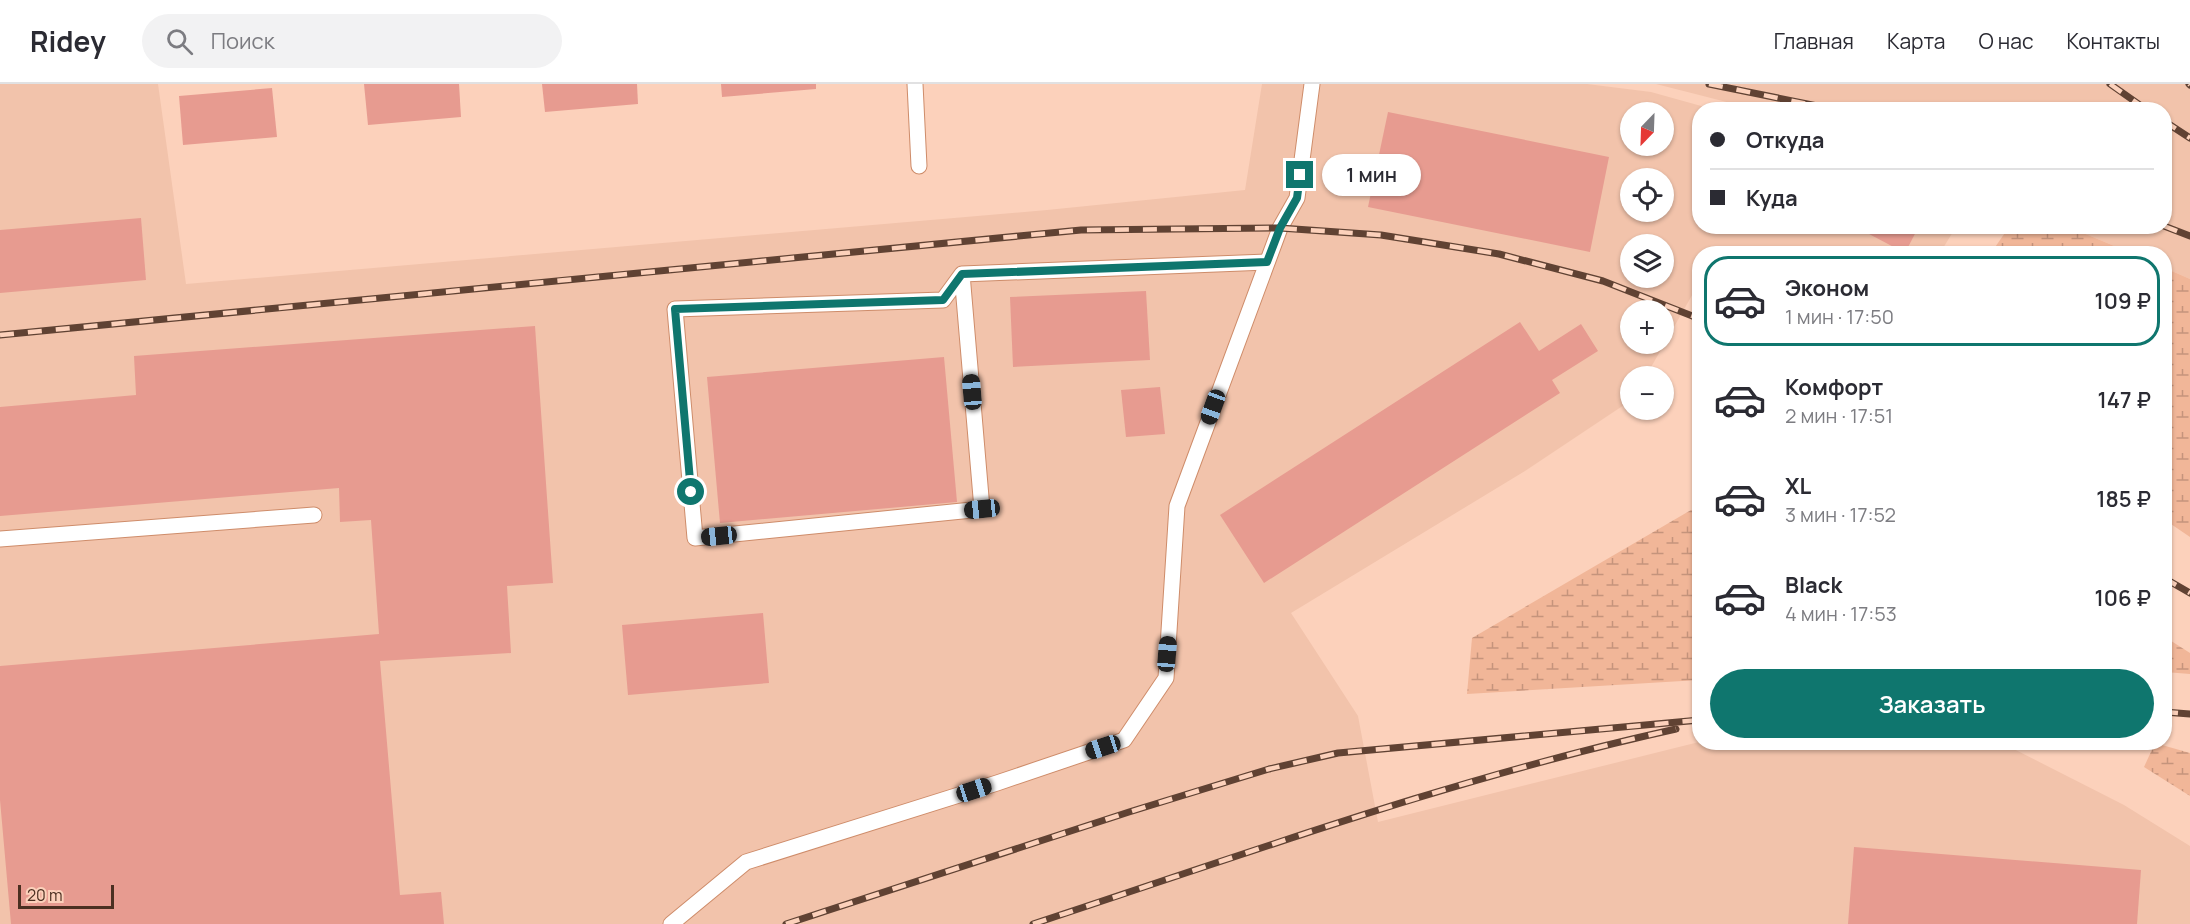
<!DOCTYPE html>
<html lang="ru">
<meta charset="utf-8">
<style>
:root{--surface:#fff;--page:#f2f2f3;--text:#2b2b33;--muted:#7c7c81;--line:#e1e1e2;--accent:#0f766e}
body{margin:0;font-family:Manrope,sans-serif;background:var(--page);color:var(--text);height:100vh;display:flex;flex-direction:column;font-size:22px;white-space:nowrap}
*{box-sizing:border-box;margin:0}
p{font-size:20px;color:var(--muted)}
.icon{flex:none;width:33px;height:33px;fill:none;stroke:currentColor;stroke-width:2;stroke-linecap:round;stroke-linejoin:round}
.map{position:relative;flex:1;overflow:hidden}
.details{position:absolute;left:1692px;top:162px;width:480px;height:504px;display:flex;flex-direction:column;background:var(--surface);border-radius:24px;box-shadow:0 2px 4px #0004}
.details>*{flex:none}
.guide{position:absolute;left:1692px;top:18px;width:480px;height:132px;border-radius:24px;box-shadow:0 2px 4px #0004;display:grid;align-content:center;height:132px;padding:0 18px;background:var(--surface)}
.needle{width:39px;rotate:203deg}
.buttons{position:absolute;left:1620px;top:18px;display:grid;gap:12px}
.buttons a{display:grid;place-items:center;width:54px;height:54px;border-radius:50%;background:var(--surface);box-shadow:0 2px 4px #0004;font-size:30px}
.scale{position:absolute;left:18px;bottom:15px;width:96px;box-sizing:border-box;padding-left:6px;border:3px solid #4b2f21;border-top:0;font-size:16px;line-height:21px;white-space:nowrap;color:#4b2f21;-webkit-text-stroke:4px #fcd1bb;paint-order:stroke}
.end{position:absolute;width:27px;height:27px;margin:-14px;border:8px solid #0f766e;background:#fff;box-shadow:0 0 0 3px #fff}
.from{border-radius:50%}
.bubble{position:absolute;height:42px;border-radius:21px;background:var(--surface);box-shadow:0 2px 4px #0004;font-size:20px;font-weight:600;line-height:42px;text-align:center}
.car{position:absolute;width:18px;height:36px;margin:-18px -9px;border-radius:8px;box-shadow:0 0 4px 2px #0007;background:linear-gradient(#222 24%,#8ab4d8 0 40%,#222 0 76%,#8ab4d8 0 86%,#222 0)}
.guide b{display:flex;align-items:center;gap:21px;height:57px;font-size:22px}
.guide b+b{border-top:2px solid var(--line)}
.guide i{width:15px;height:15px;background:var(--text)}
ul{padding:10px 0 0;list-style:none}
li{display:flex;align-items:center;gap:18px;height:90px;margin:0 12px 9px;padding:0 6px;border:3px solid transparent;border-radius:24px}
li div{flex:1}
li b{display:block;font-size:22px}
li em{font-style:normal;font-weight:600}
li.on{border-color:var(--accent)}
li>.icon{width:54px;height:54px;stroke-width:1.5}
.primary-button{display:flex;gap:12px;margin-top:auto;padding:12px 18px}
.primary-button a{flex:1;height:69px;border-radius:36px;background:var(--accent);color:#fff;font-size:24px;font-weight:600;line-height:69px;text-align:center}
header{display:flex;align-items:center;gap:36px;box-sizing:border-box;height:84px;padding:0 30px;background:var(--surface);border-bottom:2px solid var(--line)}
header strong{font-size:28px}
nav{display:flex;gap:33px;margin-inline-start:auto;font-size:21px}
.search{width:420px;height:54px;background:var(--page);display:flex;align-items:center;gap:15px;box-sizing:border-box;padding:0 21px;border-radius:33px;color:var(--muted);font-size:22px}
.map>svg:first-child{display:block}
.built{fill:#f2c3ab;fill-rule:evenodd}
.wetland{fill:url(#wetland-marsh)}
.building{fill:#e79b90}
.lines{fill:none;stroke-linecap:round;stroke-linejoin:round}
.service-casing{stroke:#ce8c6a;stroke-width:17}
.service{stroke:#fff;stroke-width:15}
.rail-casing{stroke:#604233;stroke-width:7}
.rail{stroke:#fcd1bb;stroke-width:4.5;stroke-dasharray:14;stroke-linecap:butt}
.route{stroke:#0f766e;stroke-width:8}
</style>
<header>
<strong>Ridey</strong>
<div class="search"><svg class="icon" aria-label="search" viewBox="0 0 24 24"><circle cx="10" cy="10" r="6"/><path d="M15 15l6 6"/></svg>Поиск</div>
<nav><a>Главная</a><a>Карта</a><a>О нас</a><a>Контакты</a></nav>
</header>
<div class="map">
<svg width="2190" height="840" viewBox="0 0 2190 840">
<defs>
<pattern id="wetland-marsh" width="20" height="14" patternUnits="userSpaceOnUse" patternTransform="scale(1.5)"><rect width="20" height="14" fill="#f1b698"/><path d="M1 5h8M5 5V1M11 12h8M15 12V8" fill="none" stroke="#c5947c"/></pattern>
</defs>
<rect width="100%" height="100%" fill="#fcd1bb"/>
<g class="built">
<path d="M 0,0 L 158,0 L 186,200 L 1047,126 L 1245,106 L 1262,0 L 1587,0 L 1651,8 L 1712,25 L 1700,26 L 1700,142 L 1956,143 L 1940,169 L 1700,170 L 1699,199 L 1646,292 L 1630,292 L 1630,317 L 1525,387 L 1291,529 L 1358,632 L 1378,738 L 1699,658 L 2000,658 L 2124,721 L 2190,762 L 2190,840 L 0,840 ZM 1630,28 L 1664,28 L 1664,62 L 1630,62 ZM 1630,94 L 1664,94 L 1664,128 L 1630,128 ZM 1630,160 L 1664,160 L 1664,194 L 1630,194 ZM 1630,226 L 1664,226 L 1664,260 L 1630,260 Z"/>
<polygon points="1656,0 2190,0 2190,195 2165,184 2164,170 2131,169 2069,143 2164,142 2164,26 1758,26"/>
</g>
<g class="wetland">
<polygon points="2009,143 2069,143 2131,169 1991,169"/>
<polygon points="2165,184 2190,195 2190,453 2165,436"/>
<polygon points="1691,426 1700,429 1699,596 1467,610 1472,554"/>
<polygon points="2165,553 2190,569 2190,590 2165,588"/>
<polygon points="2155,659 2190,669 2190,712 2144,683"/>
</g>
<g class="building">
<polygon points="364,0 459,0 461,33 368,41"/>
<polygon points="542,0 637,0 638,20 545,28"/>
<polygon points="721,0 816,0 816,5 722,13"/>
<polygon points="272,4 277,53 183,61 179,12"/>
<polygon points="1388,28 1609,73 1590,168 1368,123"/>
<polygon points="141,134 146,196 0,209 0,146"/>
<polygon points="1854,142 1919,142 1905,169"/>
<polygon points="1146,207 1150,276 1013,283 1010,213"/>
<polygon points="1520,238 1539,267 1581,240 1598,267 1552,296 1560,309 1264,499 1220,431"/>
<polygon points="535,242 553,499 507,502 511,569 380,577 400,811 441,808 444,840 11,840 0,716 0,582 379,550 371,436 340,438 339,404 0,432 0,323 136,311 134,272"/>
<polygon points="944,273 957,418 720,439 707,293"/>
<polygon points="1160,303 1165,350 1126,353 1121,306"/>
<polygon points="763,529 769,599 628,611 622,541"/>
<polygon points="1854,763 2141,786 2137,840 1848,840"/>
</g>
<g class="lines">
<defs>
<g id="service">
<polyline points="915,0 919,82"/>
<polyline points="962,190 982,425 695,454 675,225 943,216 962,190 1267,178"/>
<polyline points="0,455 314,431"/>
<polyline points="671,840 746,778 997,699 1124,656 1166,594 1177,422 1280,144 1297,114 1312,0"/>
</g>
</defs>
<use href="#service" class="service-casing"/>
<use href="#service" class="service"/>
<defs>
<g id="rail">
<polyline points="1709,0 1837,26"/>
<polyline points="2110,0 2147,26"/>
<polyline points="2189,0 2190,1"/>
<polyline points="2164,37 2190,54"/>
<polyline points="2164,142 2190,152"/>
<polyline points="0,251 1081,146 1280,144 1381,151 1499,170 1603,197 1700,235"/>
<polyline points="2164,494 2190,509"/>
<polyline points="2164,628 2190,630"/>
<polyline points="786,840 1129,728 1269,685 1338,669 1700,636"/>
<path d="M 1033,840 C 1246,770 1457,693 1676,645"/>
</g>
</defs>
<use href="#rail" class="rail-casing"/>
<use href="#rail" class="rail"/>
</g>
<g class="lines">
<polyline class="route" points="691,408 675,225 943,216 962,190 1267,178 1280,144 1297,114 1300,91"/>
</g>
</svg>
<div class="buttons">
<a><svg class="needle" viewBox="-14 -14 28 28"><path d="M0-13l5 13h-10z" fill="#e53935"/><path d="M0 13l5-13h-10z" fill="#7c7c81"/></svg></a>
<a><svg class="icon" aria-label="locate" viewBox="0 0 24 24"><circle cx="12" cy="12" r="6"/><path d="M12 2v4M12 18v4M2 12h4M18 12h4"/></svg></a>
<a><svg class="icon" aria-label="layers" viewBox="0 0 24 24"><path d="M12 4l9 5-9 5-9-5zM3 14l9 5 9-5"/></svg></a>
<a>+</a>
<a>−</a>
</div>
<div class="scale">20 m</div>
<i class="end from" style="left:691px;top:408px"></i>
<i class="end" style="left:1300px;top:91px"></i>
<div class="bubble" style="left:1322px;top:70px;width:99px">1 мин</div>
<i class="car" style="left:972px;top:308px;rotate:355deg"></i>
<i class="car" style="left:1213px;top:323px;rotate:200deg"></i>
<i class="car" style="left:982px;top:425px;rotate:264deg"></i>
<i class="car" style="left:719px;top:452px;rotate:264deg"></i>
<i class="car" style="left:1167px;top:570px;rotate:5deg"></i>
<i class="car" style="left:1103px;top:663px;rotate:252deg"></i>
<i class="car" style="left:974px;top:706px;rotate:72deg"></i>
<div class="guide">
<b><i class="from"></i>Откуда</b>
<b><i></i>Куда</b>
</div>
<section class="details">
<ul>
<li class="on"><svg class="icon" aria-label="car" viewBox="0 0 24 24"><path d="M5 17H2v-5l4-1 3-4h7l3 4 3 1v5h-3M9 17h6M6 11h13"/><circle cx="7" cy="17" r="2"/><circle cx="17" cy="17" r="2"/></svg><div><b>Эконом</b><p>1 мин · 17:50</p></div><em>109 ₽</em></li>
<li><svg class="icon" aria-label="car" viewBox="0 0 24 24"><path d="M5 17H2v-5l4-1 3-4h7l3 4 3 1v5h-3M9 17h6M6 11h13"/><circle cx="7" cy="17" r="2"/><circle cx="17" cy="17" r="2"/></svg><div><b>Комфорт</b><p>2 мин · 17:51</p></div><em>147 ₽</em></li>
<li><svg class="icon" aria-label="car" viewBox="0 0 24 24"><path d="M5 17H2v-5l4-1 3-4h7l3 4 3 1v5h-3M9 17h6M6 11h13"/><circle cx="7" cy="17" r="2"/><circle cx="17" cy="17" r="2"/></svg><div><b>XL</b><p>3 мин · 17:52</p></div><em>185 ₽</em></li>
<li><svg class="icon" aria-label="car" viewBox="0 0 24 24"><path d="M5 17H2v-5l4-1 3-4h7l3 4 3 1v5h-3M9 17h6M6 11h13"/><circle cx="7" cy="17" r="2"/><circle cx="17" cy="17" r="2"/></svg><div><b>Black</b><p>4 мин · 17:53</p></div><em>106 ₽</em></li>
</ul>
<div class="primary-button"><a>Заказать</a></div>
</section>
</div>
